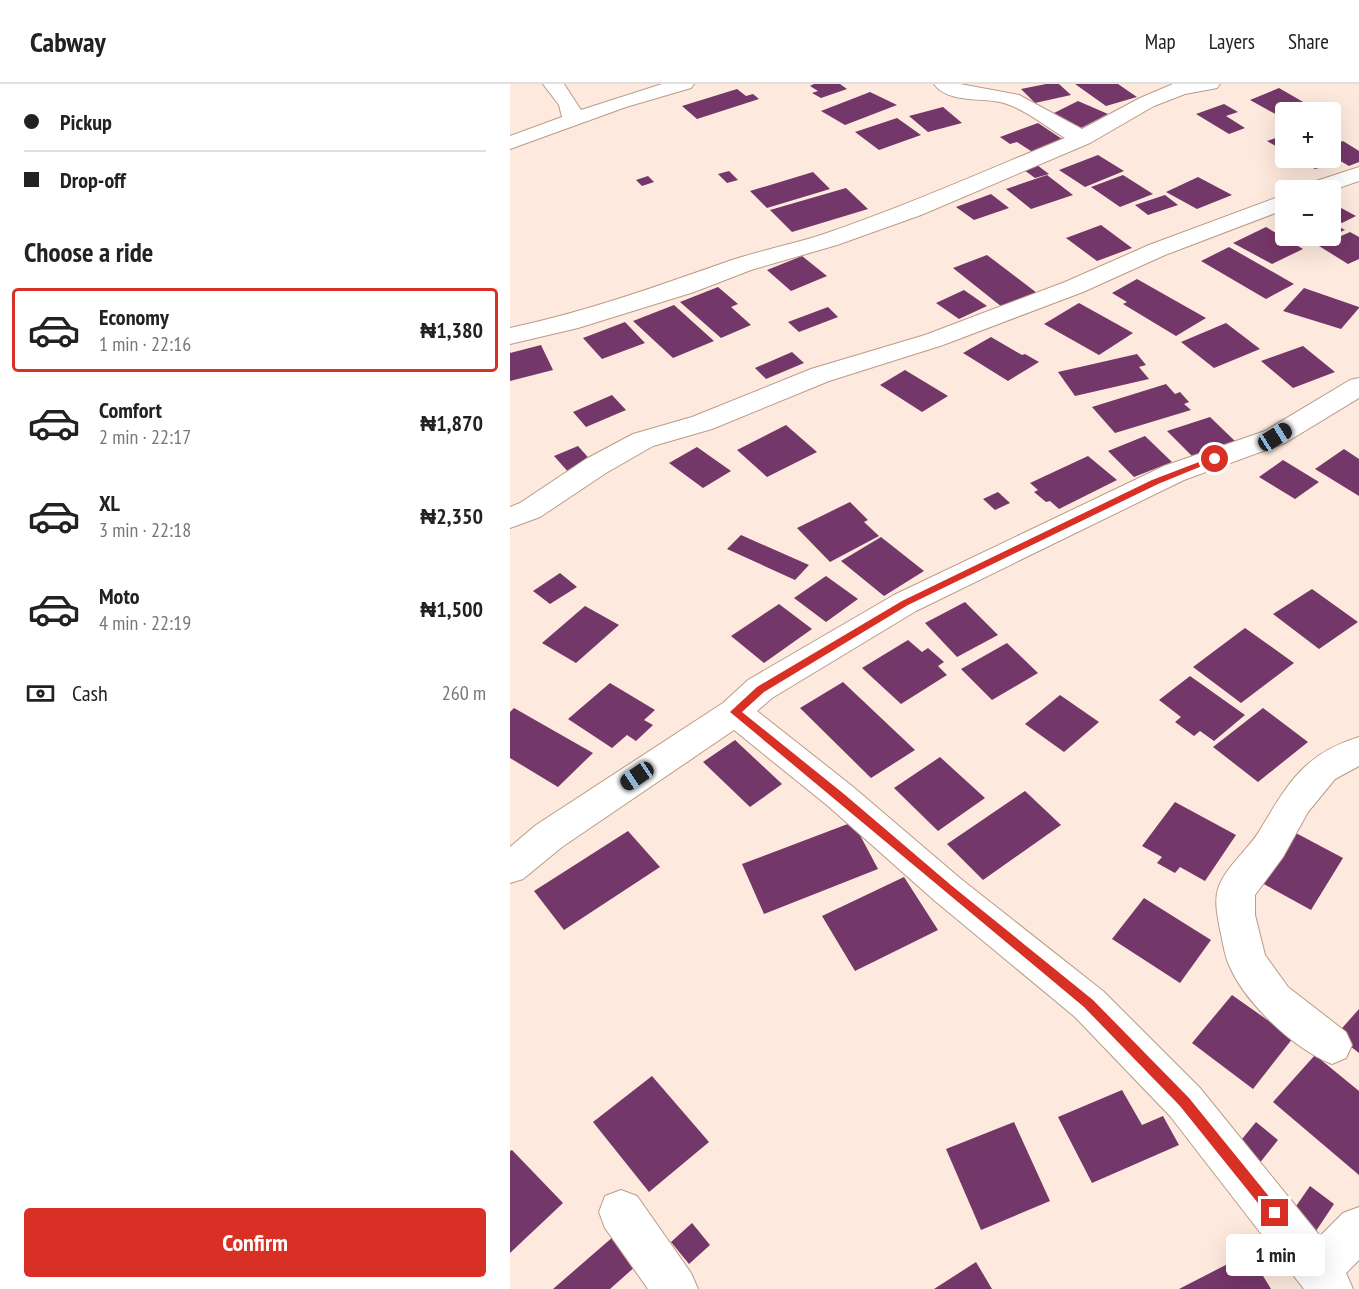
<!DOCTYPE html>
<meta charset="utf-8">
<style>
:root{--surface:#fff;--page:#f6f6f6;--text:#222;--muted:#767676;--line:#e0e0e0;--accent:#d93025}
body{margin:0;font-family:"PT Sans Narrow",sans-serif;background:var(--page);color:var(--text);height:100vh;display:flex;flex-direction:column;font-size:22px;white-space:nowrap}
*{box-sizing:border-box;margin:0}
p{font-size:20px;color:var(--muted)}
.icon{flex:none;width:33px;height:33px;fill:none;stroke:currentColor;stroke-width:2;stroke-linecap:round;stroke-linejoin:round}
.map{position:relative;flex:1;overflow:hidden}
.details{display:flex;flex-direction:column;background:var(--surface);width:510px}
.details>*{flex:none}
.banner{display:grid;align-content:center;height:132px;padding:0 24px;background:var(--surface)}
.fabs{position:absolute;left:765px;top:18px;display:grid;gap:12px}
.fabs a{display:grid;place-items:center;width:66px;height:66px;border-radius:6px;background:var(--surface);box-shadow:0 6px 24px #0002;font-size:30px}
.end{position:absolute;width:27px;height:27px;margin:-14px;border:8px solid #d93025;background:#fff;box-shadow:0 0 0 3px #fff}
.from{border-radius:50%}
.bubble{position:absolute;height:42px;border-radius:6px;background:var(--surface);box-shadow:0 6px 24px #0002;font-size:20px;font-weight:700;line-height:42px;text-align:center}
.car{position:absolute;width:18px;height:36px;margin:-18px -9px;border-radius:8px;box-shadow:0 0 4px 2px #0007;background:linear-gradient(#222 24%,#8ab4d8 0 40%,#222 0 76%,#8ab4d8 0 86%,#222 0)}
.banner b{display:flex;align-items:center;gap:21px;height:57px;font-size:22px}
.banner b+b{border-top:2px solid var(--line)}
.banner i{width:15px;height:15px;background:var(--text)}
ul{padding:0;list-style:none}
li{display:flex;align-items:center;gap:18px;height:84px;margin:0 12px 9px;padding:0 12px;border:3px solid transparent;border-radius:6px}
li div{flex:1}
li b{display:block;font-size:22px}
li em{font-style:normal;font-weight:700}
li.current{border-color:var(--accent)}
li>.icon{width:54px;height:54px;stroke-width:1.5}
h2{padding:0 24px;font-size:27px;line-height:72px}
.pay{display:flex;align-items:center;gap:15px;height:66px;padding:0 24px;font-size:22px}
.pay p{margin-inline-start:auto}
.button{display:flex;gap:12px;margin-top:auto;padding:12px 24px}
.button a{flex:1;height:69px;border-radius:6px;background:var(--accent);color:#fff;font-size:24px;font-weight:700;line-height:69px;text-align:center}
header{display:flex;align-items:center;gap:36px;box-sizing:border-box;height:84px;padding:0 30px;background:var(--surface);border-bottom:2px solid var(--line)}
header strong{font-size:28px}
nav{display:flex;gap:33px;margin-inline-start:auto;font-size:21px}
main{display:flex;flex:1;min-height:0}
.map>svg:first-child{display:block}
.building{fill:#743769}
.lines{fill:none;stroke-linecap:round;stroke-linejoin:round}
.minor-casing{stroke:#b99b88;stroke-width:2}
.minor{fill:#fff;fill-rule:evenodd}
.route{fill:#d93025}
</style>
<header>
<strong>Cabway</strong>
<nav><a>Map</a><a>Layers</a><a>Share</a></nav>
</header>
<main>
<section class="details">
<div class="banner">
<b><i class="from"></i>Pickup</b>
<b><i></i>Drop-off</b>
</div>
<h2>Choose a ride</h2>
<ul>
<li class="current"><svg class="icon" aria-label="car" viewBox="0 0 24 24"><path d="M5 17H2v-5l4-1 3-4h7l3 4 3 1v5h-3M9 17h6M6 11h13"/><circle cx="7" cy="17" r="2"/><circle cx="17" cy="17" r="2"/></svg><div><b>Economy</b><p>1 min · 22:16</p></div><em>₦1,380</em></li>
<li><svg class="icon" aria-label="car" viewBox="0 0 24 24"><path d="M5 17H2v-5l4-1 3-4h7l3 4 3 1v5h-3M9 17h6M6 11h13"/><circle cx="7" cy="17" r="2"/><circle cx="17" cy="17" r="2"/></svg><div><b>Comfort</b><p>2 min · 22:17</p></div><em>₦1,870</em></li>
<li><svg class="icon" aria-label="car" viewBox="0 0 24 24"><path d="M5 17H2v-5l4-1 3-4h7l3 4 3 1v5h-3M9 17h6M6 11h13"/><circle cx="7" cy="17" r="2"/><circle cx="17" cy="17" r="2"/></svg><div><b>XL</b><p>3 min · 22:18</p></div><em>₦2,350</em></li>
<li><svg class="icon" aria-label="car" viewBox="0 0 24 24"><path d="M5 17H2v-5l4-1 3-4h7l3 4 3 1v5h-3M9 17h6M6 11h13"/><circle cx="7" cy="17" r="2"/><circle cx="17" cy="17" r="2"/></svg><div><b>Moto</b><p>4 min · 22:19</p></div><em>₦1,500</em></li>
</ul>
<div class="pay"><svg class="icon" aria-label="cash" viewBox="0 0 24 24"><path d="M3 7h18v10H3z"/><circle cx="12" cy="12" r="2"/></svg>Cash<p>260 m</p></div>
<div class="button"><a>Confirm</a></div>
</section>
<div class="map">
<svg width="849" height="1205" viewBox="0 0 849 1205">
<rect width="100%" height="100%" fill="#fde9dd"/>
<g class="building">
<polygon points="304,0 330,0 337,5 311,14 302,9 308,7 300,2"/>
<polygon points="536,0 549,0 561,11 525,19 511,5"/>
<polygon points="565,0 608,0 627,13 596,22"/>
<polygon points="769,4 807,26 799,28 776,28 776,36 740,16"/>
<polygon points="227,5 236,12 243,10 249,15 187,35 172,22"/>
<polygon points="360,8 387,21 335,41 311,27"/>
<polygon points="568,17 598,30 571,44 542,30"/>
<polygon points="714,20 728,28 716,32 735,44 719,50 686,30"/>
<polygon points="433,23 452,39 418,48 399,32"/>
<polygon points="387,34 411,51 369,66 345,48"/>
<polygon points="528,39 555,57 524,69 507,58 500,60 490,53"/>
<polygon points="776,50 776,68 757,57"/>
<polygon points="833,57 849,67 849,78 839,82 820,71 820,62"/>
<polygon points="588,71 614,87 575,103 549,86"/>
<polygon points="820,72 831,78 805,85 785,74"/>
<polygon points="527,81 539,90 525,94 514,86"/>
<polygon points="219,87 228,96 217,99 208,90"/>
<polygon points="303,88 320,105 257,124 240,107"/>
<polygon points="537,91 563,111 521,125 496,105"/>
<polygon points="613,91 643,110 610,123 581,103"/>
<polygon points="138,92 144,98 132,102 126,96"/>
<polygon points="688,93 722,111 687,125 656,108"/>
<polygon points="336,104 358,125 282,148 260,126"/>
<polygon points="481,110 499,124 464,136 446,123"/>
<polygon points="655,111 668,121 638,131 625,121"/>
<polygon points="820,118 846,132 832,139 820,132"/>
<polygon points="820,138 835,146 807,158 796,152 820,152"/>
<polygon points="591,141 622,164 587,177 556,154"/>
<polygon points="756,143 793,165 762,180 723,159"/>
<polygon points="840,148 849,153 849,175 838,180 809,162"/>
<polygon points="719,163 784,200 756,215 691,177"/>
<polygon points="477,171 527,209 492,223 443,184"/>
<polygon points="292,172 317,192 281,207 257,186"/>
<polygon points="627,195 696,234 666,252 613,220 617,218 602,209"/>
<polygon points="208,203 228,220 221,223 241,241 211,254 170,218"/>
<polygon points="794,204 849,223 849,224 831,245 773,227"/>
<polygon points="454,206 477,222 449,235 426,219"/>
<polygon points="569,219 623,249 589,271 534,240"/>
<polygon points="164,221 204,257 163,274 123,237"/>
<polygon points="318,223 328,233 289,248 278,238"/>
<polygon points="115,238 135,259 92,275 73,254"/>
<polygon points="716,239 750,265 704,284 671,258"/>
<polygon points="481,253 512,271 515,270 529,278 498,297 453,269"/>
<polygon points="31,261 43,286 0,297 0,269"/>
<polygon points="793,262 825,288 783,304 751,277"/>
<polygon points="282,268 294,279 256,295 245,284"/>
<polygon points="627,270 636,281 629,283 639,295 565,312 548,288"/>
<polygon points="395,286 438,312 412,328 370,301"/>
<polygon points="656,300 665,310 670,308 679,318 674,320 681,326 605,349 582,323"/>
<polygon points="102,311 116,326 76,343 63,328"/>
<polygon points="700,333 727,359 684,374 657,347"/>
<polygon points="276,341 307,368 257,393 227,366"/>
<polygon points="635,352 662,378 624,393 598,367"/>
<polygon points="68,362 84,380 60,390 44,372"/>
<polygon points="187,363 221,387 193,404 159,379"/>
<polygon points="834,365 849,375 849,412 805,385"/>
<polygon points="578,372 607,396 549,425 540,417 536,418 524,408 528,406 520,399"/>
<polygon points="773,376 809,398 785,415 749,393"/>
<polygon points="488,408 500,419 485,426 473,415"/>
<polygon points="340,418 358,436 354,438 369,452 320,478 287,444"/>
<polygon points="231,451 299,481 285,496 217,465"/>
<polygon points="371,453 414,487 374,512 331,477"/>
<polygon points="50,489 67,503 40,520 23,507"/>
<polygon points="316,492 348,515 316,538 284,514"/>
<polygon points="802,505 848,538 809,565 763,530"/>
<polygon points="455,518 488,551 447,573 415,539"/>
<polygon points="269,520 302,545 254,579 221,552"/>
<polygon points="75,522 109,541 66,579 32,559"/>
<polygon points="735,544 784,579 731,619 683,583"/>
<polygon points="398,556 412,568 418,564 434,578 428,582 437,591 391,620 352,584"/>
<polygon points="497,559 528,589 482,616 451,585"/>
<polygon points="680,592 735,631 704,657 690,647 684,652 665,638 671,633 649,616"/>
<polygon points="333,598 405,666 361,694 290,624"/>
<polygon points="100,599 145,626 134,636 143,641 126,657 117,651 102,664 58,635"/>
<polygon points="550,611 589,638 554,668 515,640"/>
<polygon points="4,624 83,669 48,703 0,674 0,628"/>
<polygon points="753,624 798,658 748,698 703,663"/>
<polygon points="225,656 272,700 240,723 193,678"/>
<polygon points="430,673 475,714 428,747 384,704"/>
<polygon points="515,707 551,741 473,796 437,760"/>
<polygon points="665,718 726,751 695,797 670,783 665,789 647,779 652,773 632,762"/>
<polygon points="343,738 368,785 254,830 232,780"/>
<polygon points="118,747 150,783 54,846 24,807"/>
<polygon points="784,748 833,774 801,826 750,798"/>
<polygon points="394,793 428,846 345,887 312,832"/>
<polygon points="634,814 701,856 670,899 602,855"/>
<polygon points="722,911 783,954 743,1005 682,959"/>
<polygon points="849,925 849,969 826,951"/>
<polygon points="805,971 849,1007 849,1091 763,1018"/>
<polygon points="142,992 199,1058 139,1108 83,1038"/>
<polygon points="612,1006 632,1041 653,1032 669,1061 582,1099 548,1033"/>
<polygon points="504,1038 540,1117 471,1146 436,1065"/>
<polygon points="746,1038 768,1056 745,1085 723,1066"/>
<polygon points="2,1066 53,1119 0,1169 0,1067"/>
<polygon points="800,1102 824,1120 804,1150 780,1131"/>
<polygon points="182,1139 200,1161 179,1180 161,1158"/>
<polygon points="104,1152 127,1181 100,1205 43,1205"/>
<polygon points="739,1169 761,1205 669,1205"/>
<polygon points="466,1178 482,1205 424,1205"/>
</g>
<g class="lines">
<defs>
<g id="minor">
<polygon points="33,0 54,0 71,26 152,0 184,0 181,4 116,23 0,65 0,52 52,33 49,21"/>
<path d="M 424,0 L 450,0 L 509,11 L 572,45 L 630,14 L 663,0 L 710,0 L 707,4 L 675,10 L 644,22 L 580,59 L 411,131 L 327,161 L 241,186 L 184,208 L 68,244 L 0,260 L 0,244 C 76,228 148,202 222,176 C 252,166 284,160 314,150 C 396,122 475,87 555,54 C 535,42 516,26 494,19 C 473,13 438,20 424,0 Z"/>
<polygon points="849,83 849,97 820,107 791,106 794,101"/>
<polygon points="776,110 776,125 655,171 573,208 433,261 319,297 202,345 143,362 96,389 30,433 0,444 0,423 10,419 76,375 123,350 182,333 301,285 415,251 555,198 639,161"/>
<polygon points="849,294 849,314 775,359 674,396 406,527 262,614 247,627 342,702 451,795 593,907 690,1004 810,1152 833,1129 849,1123 849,1176 836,1189 843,1205 794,1205 660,1032 565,933 425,817 318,722 224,646 52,763 13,795 0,799 0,763 26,741 213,619 238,596 384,511 654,382 755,347 840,296"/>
<path d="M 849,653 L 849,682 L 825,695 L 798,728 L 773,773 L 745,811 L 745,831 L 755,871 L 778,903 L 836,948 L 842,961 L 836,974 L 822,980 C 784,965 735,919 719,881 C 714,870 713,857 710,846 C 708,834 704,818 708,805 C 715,783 738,766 750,746 C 778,699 794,670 849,653 Z"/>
<polygon points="111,1106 127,1112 181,1189 188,1205 138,1205 95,1144 89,1128 95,1112"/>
</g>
</defs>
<use href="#minor" class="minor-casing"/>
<use href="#minor" class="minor"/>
</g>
<polygon class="route" points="702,373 709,375 648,400 398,521 254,608 232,628 334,710 442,802 583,916 679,1014 769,1125 771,1129 769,1134 765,1136 760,1134 670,1022 574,923 220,628 247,603 392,517 642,396"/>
</svg>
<div class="fabs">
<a>+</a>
<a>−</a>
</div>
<i class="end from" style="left:705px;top:375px"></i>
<i class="end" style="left:765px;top:1129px"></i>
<div class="bubble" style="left:716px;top:1150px;width:99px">1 min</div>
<i class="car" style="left:765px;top:353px;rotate:58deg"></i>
<i class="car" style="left:127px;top:692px;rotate:236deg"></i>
</div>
</main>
